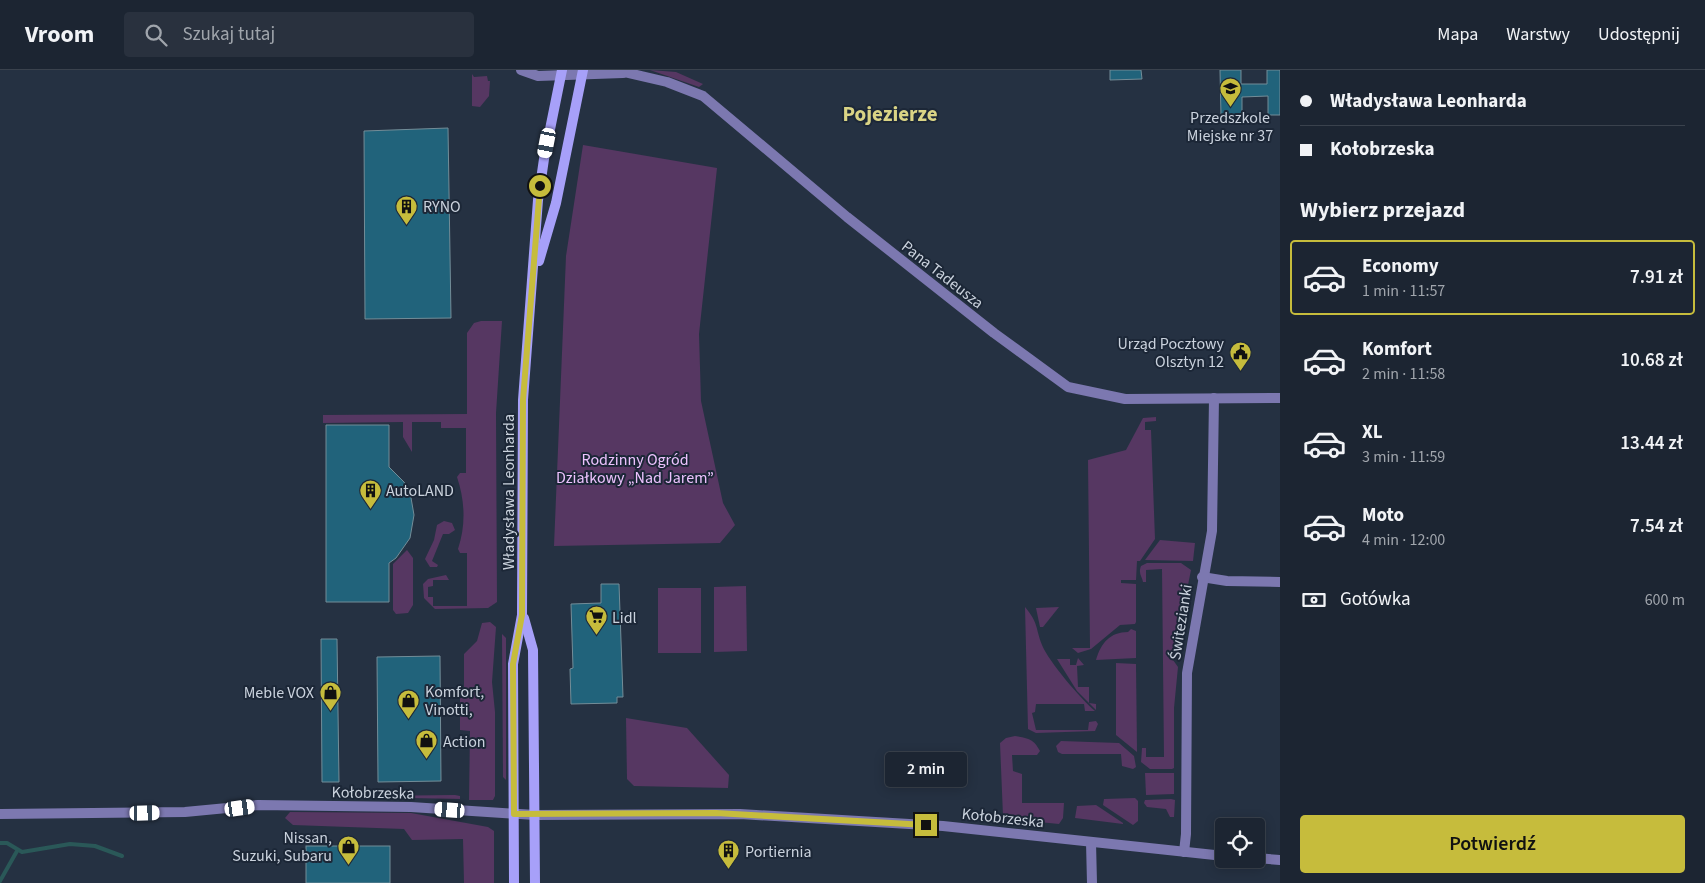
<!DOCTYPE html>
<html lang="pl">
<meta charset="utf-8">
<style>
:root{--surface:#1c2532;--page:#29313e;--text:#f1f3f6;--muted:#a0a5ac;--line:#3a424d;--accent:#c6bc3c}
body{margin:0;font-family:"Source Sans 3",sans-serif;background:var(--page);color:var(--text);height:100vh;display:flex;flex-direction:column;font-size:19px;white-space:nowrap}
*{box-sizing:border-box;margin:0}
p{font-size:16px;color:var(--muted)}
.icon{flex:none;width:28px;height:28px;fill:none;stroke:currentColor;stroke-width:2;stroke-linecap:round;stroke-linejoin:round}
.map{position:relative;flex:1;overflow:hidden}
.drawer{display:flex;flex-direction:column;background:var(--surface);width:425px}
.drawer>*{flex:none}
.hud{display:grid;align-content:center;height:110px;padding:0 20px;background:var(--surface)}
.controls{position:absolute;left:1215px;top:748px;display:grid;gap:10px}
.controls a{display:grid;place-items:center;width:50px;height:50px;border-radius:5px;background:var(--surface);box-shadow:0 2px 12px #0003,0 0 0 1px var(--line);font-size:25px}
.end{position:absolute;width:22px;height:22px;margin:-11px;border:6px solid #c6bc3c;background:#111;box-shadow:0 0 0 2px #111}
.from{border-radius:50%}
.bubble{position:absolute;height:35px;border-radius:5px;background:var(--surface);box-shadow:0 2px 12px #0003,0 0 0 1px var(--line);font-size:16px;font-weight:600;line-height:35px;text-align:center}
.car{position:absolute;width:15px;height:30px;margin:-15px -8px;border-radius:6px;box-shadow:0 0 4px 1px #0007;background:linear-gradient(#fff 24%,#345 0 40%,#fff 0 76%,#345 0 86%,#fff 0)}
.hud b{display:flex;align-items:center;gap:18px;height:48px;font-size:19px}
.hud b+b{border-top:1px solid var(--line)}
.hud i{width:12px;height:12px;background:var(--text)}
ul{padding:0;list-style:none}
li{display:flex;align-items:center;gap:15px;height:75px;margin:0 10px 8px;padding:0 10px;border:2px solid transparent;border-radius:5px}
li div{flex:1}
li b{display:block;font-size:19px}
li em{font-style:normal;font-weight:600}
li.selected{border-color:var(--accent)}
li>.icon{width:45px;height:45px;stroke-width:1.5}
h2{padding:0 20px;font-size:22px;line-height:60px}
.pay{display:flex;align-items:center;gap:12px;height:55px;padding:0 20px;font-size:19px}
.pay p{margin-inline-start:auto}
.button{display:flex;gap:10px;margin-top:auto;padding:10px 20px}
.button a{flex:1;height:58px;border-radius:5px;background:var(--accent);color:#111;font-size:20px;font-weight:600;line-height:58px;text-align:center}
header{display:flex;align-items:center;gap:30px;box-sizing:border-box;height:70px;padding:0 25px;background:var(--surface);border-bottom:1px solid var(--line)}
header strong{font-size:24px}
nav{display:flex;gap:28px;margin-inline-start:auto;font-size:18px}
.search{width:350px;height:45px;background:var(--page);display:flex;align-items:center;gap:12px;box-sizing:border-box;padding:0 18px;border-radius:5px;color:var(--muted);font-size:19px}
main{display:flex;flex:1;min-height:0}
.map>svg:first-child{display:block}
.green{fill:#563762}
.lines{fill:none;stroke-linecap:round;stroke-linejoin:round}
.stream{stroke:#2a5858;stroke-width:4}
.building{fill:#21637b;stroke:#738d98}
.street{stroke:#7c78b0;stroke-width:10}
.secondary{stroke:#a7a0f9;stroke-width:10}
.route{stroke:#c6bc3c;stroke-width:6}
.labels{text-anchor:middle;stroke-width:4;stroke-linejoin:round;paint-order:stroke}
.poi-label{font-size:16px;fill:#cad2dd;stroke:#1c2737;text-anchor:start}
.street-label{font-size:16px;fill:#cad2dd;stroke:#1c2737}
.park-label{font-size:16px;fill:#edc2fe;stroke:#1c2737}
.district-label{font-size:21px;font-weight:bold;fill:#dad485;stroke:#1c2737}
</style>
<header>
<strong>Vroom</strong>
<div class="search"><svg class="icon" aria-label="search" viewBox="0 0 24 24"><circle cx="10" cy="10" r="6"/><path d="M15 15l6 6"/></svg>Szukaj tutaj</div>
<nav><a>Mapa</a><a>Warstwy</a><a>Udostępnij</a></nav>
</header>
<main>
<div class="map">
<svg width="1280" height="813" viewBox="0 0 1280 813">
<rect width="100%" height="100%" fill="#253142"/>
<g class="green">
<polygon points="650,0 676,2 703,14 699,17"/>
<polygon points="472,4 474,7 487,6 488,11 490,11 489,26 480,37 472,36"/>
<polygon points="583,75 717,98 699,264 701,331 723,433 735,455 720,473 554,476 566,186"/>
<path d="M 481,251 L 502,251 L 496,343 L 497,532 L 488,538 L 435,539 L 424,528 L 423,514 L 428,509 L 446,505 L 449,510 L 433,510 L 433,516 L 428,517 L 428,527 L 433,527 L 433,536 L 467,536 L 467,483 L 460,483 L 458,479 C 466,455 465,431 457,407 L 460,403 L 466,403 L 466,358 L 441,358 L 441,352 L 412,352 L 412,382 L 403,367 L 403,352 L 323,353 L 323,345 L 467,344 L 467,263 L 474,253 Z"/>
<polygon points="1156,347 1156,351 1145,352 1145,360 1151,360 1155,469 1140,491 1137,491 1136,510 1121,510 1121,513 1136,514 1136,552 1135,554 1120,555 1091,579 1078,583 1072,578 1090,578 1088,390 1126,380 1143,348"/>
<polygon points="444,451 452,453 455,460 449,464 443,464 432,491 438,495 437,497 430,497 425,489 434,470 437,455"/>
<polygon points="1160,470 1195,473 1193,491 1145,490"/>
<polygon points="407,480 413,488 413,535 408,543 396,544 393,540 393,494"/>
<path d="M 1147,493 L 1181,493 L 1191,500 L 1173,590 L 1178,597 L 1174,638 L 1174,698 L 1172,699 L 1150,699 L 1141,692 L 1142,678 L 1146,678 L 1146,687 L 1164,687 L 1162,499 L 1146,500 L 1146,512 L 1143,512 C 1142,506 1138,504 1141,496 Z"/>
<polygon points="746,516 747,581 714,582 714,517"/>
<rect x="658" y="518" width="43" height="65"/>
<path d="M 1025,537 C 1039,554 1035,557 1042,575 C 1049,592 1081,629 1095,641 L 1085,641 L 1084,634 L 1036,634 L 1035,642 L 1032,643 L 1036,660 L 1088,660 L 1089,652 L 1096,651 L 1098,654 L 1095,661 L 1036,663 L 1028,659 Z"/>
<polygon points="1059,537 1043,557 1040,557 1036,538"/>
<polygon points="490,552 496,557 492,612 495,642 495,726 493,730 469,730 470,661 460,660 460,628 464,628 464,584 477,571 482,553"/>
<path d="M 1131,559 L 1136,561 L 1136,588 L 1096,590 C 1101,573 1110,562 1128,562 Z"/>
<polygon points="502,564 506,568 506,710 503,707"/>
<polygon points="1078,588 1084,595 1077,596 1078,617 1089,617 1089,633 1096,634 1096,640 1077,621 1057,589 1070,589 1070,595 1076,595"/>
<polygon points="1116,593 1136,594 1137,682 1116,665"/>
<polygon points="626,648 687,658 729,705 728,718 634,716 627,709"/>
<path d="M 1015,666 C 1028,668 1034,669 1040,681 L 1037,685 L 1012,685 L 1013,701 L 1022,704 L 1022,733 L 1064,733 L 1063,748 L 1059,754 L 1007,749 L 1003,746 L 1000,673 L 1006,668 Z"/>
<polygon points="1061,671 1119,673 1134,686 1136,697 1133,699 1122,696 1121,684 1062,684 1058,682 1056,676"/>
<polygon points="1145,703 1174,703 1174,724 1146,725"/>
<polygon points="355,722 369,726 455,725 460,726 460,729 360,727"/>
<polygon points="1135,728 1138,731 1138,751 1133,755 1103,735 1104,729"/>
<polygon points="1171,729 1175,730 1174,747 1170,747 1166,739 1147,737 1144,733 1145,730"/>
<polygon points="1096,735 1123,753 1123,754 1075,748 1077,736"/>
<polygon points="290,742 411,743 488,757 494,761 494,813 464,813 463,769 412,770 404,759 293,755 285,748"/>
</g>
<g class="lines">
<g class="stream">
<polyline points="0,773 7,773 22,782 70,774 95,776 122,786"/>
<polyline points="0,811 17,781"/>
</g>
</g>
<g class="building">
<polygon points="1110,0 1141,0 1142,9 1110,10"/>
<polygon points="1220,0 1241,0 1241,14 1267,14 1267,0 1280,0 1280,45 1268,45 1268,26 1242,27 1242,46 1221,46"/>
<polygon points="448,58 451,248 365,249 364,61"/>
<polygon points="326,355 389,355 389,397 404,412 410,422 414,445 410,468 396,488 389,493 389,532 326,532"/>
<polygon points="601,514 619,514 623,627 617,627 617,633 571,634 570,599 573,598 571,534 601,533"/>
<polygon points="321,569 337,569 339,712 322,712"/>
<polygon points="440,586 441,711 378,712 377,587"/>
<rect x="306" y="776" width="84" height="37"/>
</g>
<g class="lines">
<g class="street">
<polyline points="521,0 538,6 623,3"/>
<polyline points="615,0 667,12 703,26 847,147 994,263 1068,317 1125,329 1280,328"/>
<polyline points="1202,507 1227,511 1280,512"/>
<polyline points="0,744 185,742 258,735 411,737 535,745 740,744 943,756 1224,786"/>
<polyline points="1091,772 1092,813"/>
<polyline points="1184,782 1186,764 1187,603 1212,461 1214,328"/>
<polyline points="1256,788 1280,790"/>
</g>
<g class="secondary">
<polyline points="539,191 556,133 583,0"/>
<polyline points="524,548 533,580 535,813"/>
<polyline points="514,813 513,594 522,545 523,330 538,130 544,89 562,0"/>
</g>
</g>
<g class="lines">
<polyline class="route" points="540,116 523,330 522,545 513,594 514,744 716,743 926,755"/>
</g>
<defs>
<symbol id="school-pin" viewBox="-11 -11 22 30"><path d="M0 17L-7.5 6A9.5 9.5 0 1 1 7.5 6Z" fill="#c6bc3c" stroke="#1c2737"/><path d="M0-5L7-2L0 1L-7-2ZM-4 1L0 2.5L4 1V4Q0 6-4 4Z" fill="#111"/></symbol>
<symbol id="building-pin" viewBox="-11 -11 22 30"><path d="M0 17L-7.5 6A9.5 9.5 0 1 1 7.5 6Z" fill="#c6bc3c" stroke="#1c2737"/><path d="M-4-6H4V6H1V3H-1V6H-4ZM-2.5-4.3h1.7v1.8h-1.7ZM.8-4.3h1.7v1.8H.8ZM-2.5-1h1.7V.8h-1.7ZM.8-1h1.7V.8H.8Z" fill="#111"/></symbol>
<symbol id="civic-pin" viewBox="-11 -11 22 30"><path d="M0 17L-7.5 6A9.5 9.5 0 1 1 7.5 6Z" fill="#c6bc3c" stroke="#1c2737"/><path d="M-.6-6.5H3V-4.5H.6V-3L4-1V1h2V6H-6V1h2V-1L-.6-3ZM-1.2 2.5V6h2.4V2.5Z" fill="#111"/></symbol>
<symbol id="supermarket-pin" viewBox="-11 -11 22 30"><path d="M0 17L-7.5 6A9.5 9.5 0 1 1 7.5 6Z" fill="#c6bc3c" stroke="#1c2737"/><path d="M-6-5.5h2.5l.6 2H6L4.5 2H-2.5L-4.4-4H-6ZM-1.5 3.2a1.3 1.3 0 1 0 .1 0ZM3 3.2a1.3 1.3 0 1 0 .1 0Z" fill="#111"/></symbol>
<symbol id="shop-pin" viewBox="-11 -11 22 30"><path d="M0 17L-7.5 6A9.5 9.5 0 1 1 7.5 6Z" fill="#c6bc3c" stroke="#1c2737"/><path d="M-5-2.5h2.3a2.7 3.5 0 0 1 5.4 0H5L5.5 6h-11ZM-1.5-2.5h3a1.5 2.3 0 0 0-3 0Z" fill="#111"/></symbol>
</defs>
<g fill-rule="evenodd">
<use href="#school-pin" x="1218" y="6" width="25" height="34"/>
<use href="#building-pin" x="394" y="124" width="25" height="34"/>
<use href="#civic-pin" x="1228" y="270" width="25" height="34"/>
<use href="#building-pin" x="358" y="408" width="25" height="34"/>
<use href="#supermarket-pin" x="584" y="534" width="25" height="34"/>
<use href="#shop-pin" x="318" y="610" width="25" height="34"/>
<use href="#shop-pin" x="396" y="618" width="25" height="34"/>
<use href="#shop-pin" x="414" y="658" width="25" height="34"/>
<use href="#shop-pin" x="336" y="764" width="25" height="34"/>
<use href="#building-pin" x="716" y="768" width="25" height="34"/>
</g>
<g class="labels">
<g class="poi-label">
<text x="1230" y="53" text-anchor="middle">Przedszkole<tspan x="1230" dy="18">Miejske nr 37</tspan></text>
<text x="423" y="142">RYNO</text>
<text x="1224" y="279" text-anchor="end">Urząd Pocztowy<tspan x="1224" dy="18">Olsztyn 12</tspan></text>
<text x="386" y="426">AutoLAND</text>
<text x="612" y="553">Lidl</text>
<text x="425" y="627">Komfort,<tspan x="425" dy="18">Vinotti,</tspan></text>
<text x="314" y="628" text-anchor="end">Meble VOX</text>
<text x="443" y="677">Action</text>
<text x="332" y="773" text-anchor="end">Nissan,<tspan x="332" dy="18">Suzuki, Subaru</tspan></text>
<text x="745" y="787">Portiernia</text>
</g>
<g class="street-label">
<text transform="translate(943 204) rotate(38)" y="6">Pana Tadeusza</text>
<text transform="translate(508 422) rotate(-90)" y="6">Władysława Leonharda</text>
<text transform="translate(1180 552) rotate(-81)" y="6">Świtezianki</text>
<text transform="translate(373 722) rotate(1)" y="6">Kołobrzeska</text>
<text transform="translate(1003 747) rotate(6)" y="6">Kołobrzeska</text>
</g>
<g class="park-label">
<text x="635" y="395">Rodzinny Ogród<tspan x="635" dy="18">Działkowy „Nad Jarem”</tspan></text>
</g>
<g class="district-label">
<text x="890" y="51">Pojezierze</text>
</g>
</g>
</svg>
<div class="controls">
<a><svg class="icon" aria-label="locate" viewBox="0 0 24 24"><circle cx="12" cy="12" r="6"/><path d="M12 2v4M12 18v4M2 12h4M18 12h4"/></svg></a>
</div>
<i class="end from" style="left:540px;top:116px"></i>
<i class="end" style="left:926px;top:755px"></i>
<div class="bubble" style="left:885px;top:682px;width:82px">2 min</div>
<i class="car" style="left:547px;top:73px;rotate:191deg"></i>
<i class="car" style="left:240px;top:738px;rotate:82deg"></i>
<i class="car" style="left:450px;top:740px;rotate:274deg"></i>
<i class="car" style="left:145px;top:743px;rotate:89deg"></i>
</div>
<section class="drawer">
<div class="hud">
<b><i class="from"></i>Władysława Leonharda</b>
<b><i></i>Kołobrzeska</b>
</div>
<h2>Wybierz przejazd</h2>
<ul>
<li class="selected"><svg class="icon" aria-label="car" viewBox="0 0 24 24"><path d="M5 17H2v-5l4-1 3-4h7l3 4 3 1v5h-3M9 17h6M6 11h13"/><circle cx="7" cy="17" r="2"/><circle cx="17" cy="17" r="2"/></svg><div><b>Economy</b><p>1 min · 11:57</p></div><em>7.91 zł</em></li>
<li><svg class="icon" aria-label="car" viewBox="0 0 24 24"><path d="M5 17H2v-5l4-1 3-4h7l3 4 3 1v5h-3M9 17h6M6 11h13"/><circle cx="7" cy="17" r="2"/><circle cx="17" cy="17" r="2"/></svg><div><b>Komfort</b><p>2 min · 11:58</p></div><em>10.68 zł</em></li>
<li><svg class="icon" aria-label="car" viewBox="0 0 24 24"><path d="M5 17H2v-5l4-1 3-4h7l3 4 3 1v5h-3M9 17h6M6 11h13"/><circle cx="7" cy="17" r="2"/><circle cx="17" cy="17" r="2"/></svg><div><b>XL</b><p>3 min · 11:59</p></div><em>13.44 zł</em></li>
<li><svg class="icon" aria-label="car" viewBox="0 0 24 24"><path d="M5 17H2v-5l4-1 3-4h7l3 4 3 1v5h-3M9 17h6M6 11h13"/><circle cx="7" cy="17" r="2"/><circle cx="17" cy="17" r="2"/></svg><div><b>Moto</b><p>4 min · 12:00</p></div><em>7.54 zł</em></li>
</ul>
<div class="pay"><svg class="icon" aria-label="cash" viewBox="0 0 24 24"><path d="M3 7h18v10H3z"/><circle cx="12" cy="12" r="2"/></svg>Gotówka<p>600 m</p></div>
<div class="button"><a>Potwierdź</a></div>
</section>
</main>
